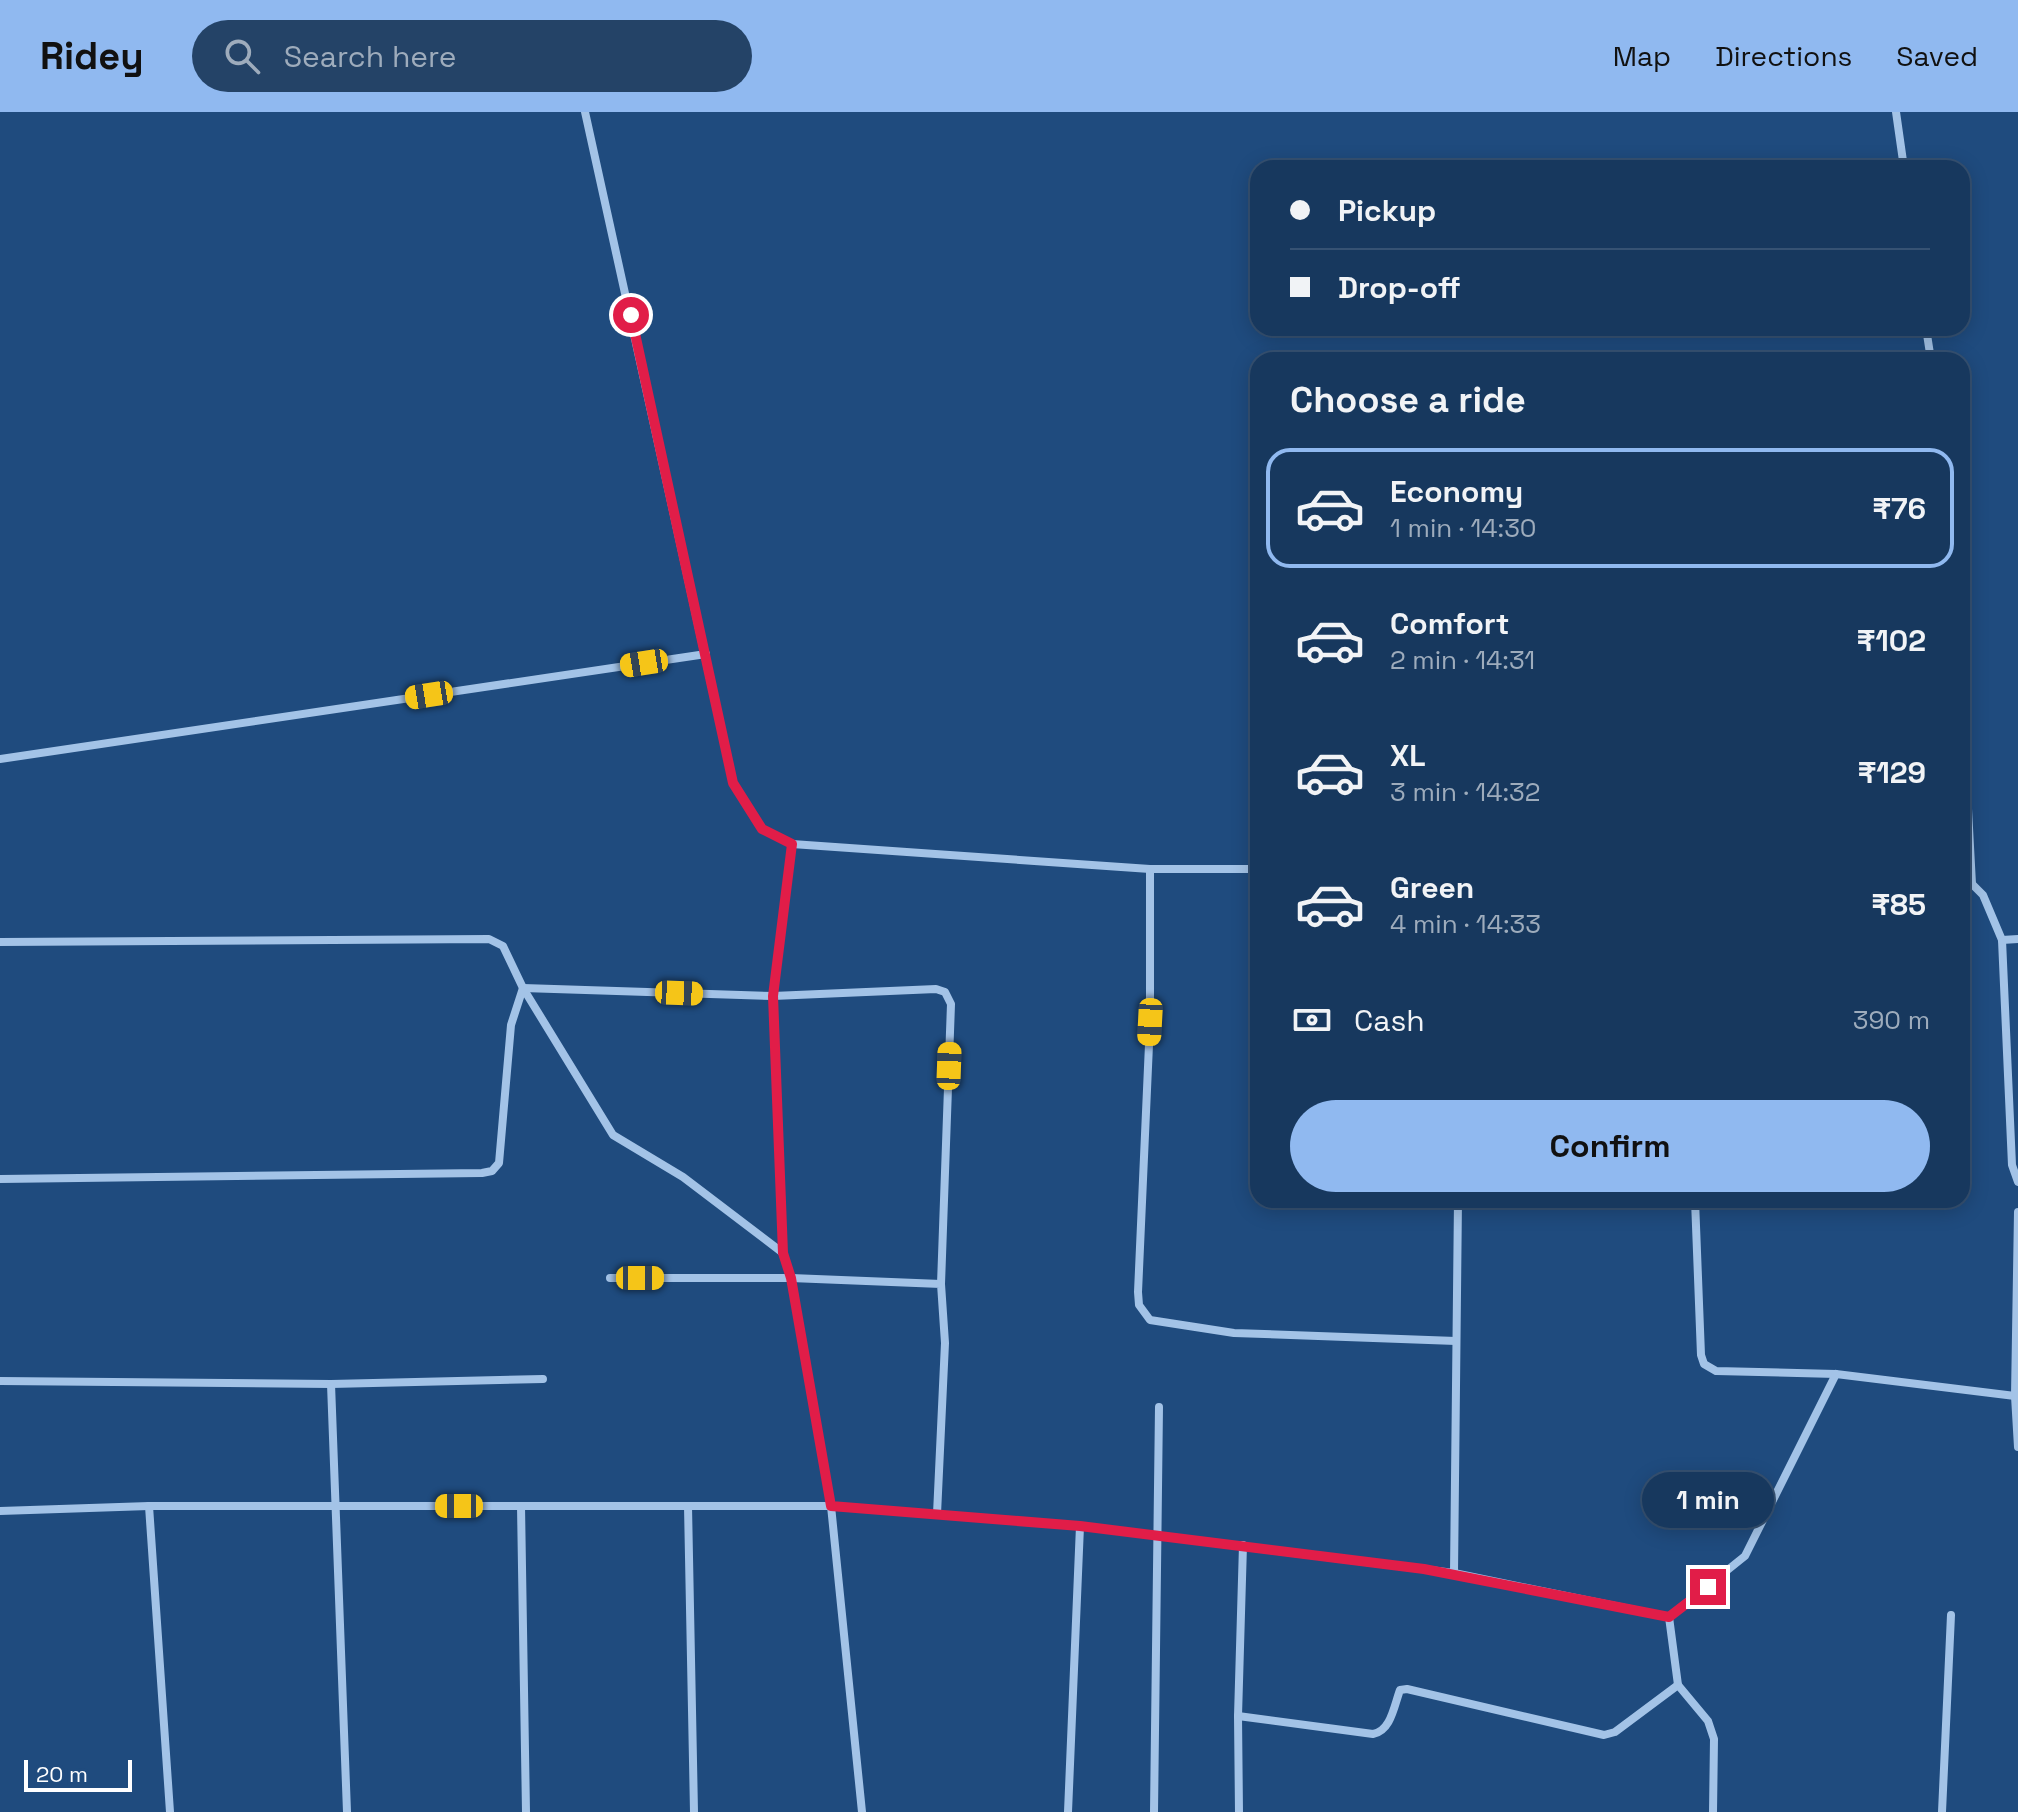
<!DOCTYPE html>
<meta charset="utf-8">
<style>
:root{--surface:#17385e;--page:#244367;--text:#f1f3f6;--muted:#9eacbc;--line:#365273;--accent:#90b9f0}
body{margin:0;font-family:"Space Grotesk",sans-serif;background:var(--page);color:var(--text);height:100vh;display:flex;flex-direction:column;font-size:30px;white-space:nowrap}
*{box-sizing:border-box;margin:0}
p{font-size:26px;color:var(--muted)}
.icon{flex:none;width:44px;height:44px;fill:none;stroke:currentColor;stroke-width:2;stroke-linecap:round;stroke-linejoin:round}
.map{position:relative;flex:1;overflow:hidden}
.sheet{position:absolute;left:1250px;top:240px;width:720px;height:856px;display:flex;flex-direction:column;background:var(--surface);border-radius:24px;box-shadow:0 4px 20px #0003,0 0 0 2px var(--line)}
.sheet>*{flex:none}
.guide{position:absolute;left:1250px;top:48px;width:720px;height:176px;border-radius:24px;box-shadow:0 4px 20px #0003,0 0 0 2px var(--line);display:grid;align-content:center;height:176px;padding:0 40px;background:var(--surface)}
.scale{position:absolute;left:24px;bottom:20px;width:108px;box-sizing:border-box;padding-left:8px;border:4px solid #fff;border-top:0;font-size:22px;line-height:28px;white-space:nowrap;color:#fff;-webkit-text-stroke:6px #1f4b7e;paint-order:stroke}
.end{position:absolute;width:36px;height:36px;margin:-18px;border:10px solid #e11d48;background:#fff;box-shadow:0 0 0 4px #fff}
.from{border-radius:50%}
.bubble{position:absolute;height:56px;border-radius:28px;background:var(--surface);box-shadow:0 4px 20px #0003,0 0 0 2px var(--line);font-size:26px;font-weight:700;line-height:56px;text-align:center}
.car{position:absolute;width:24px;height:48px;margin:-24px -12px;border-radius:10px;box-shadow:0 0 6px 2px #0007;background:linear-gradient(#f5c518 24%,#345 0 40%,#f5c518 0 76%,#345 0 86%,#f5c518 0)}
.guide b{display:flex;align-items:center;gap:28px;height:76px;font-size:30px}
.guide b+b{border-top:2px solid var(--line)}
.guide i{width:20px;height:20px;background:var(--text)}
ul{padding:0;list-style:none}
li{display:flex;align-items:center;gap:24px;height:120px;margin:0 16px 12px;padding:0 24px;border:4px solid transparent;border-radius:24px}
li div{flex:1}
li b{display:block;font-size:30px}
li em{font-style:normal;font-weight:700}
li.active{border-color:var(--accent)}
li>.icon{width:72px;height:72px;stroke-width:1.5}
h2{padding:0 40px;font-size:36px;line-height:96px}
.pay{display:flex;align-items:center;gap:20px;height:88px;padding:0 40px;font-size:30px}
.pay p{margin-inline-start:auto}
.button{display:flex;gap:16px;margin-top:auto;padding:16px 40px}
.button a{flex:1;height:92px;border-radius:48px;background:var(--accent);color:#111;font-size:32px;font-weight:700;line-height:92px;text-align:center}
header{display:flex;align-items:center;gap:48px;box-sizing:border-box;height:112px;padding:0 40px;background:var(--accent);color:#111}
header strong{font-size:38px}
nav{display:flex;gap:44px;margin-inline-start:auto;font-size:28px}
.search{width:560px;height:72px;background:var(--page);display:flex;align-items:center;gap:20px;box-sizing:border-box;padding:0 28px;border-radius:44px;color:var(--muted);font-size:30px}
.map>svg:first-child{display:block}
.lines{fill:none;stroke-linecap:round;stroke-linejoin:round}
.street{stroke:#a3c3e7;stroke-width:8}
.route{stroke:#e11d48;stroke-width:10}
</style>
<header>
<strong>Ridey</strong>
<div class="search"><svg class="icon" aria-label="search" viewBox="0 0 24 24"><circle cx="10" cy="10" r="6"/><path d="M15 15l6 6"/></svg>Search here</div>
<nav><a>Map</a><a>Directions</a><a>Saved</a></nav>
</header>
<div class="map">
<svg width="2018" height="1700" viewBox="0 0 2018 1700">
<rect width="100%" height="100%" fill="#1f4b7e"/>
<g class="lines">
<g class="street">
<polyline points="585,0 733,671 762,717 792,732 1150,757 1258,757"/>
<polyline points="1896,0 1904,56"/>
<polyline points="1926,216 1931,248"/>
<polyline points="1962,584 1972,772"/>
<polyline points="0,647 706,542"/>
<polyline points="1150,757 1150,910 1138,1180 1139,1193 1150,1208 1234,1221 1456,1229"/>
<polyline points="1962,769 1972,772 1983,783 2002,828 2012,1053 2018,1070"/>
<polyline points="2002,828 2018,827"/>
<polyline points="0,830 489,827 503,834 523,876 613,1023 683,1065 783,1141 791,1166 831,1394 862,1700"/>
<polyline points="0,1067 482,1061 492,1059 499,1051 511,913 523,876 773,884 936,877 945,880 951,892 941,1172"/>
<polyline points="1695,1088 1701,1243 1704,1252 1716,1259 1836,1262 2015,1284"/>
<polyline points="2018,1100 2015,1284 2018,1335"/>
<polyline points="783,1141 773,884 792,732"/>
<polyline points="610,1166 791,1166 941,1172 945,1231 937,1402"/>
<polyline points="0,1269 331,1272 543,1267"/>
<polyline points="331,1272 347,1700"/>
<polyline points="521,1394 526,1700"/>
<polyline points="688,1394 694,1700"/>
<polyline points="0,1399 149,1394"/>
<polyline points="1454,1461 1458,1088"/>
<path d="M 1238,1604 L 1373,1622 C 1391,1619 1394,1594 1400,1578 L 1407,1577 L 1604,1623 L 1615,1620 L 1678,1573"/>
<polyline points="170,1700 149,1394 831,1394 1080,1414 1454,1461 1669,1505"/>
<polyline points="1068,1700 1080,1414"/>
<polyline points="1154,1700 1159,1295"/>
<polyline points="1239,1700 1238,1604 1243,1433"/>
<polyline points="1713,1700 1714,1627 1708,1609 1678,1573 1669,1505 1745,1444 1836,1262"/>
<polyline points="1942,1700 1951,1503"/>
</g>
</g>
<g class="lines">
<polyline class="route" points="631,203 733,671 762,717 792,732 773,884 783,1141 791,1166 831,1394 1080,1414 1424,1457 1669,1505 1708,1475"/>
</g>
</svg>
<div class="scale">20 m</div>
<i class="end from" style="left:631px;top:203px"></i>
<i class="end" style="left:1708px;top:1475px"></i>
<div class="bubble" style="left:1642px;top:1360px;width:132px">1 min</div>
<i class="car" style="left:644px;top:551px;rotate:261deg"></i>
<i class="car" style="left:429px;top:583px;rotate:261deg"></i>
<i class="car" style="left:679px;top:881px;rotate:92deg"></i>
<i class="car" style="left:1150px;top:910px;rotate:183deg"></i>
<i class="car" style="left:949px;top:954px;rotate:2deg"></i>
<i class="car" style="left:640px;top:1166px;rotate:90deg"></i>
<i class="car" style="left:459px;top:1394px;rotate:270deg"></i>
<div class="guide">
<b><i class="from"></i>Pickup</b>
<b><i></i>Drop-off</b>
</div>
<section class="sheet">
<h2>Choose a ride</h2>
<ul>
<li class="active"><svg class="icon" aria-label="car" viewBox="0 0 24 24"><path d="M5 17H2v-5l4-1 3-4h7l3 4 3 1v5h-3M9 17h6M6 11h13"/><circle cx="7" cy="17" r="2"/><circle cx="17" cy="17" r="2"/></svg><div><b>Economy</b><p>1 min · 14:30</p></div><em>₹76</em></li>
<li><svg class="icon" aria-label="car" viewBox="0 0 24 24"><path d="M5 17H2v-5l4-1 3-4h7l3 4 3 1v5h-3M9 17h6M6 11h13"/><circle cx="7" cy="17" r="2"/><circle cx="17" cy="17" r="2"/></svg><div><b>Comfort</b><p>2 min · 14:31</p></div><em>₹102</em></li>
<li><svg class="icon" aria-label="car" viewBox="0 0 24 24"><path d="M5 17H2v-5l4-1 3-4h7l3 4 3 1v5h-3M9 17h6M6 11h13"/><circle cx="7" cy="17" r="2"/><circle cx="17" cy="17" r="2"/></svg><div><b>XL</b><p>3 min · 14:32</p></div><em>₹129</em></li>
<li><svg class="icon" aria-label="car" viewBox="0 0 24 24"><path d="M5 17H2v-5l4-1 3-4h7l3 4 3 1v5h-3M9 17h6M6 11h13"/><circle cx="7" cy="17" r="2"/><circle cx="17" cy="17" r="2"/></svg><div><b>Green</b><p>4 min · 14:33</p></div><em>₹85</em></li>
</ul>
<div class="pay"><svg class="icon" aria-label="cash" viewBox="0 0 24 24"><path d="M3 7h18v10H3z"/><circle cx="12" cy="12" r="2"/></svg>Cash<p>390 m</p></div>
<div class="button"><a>Confirm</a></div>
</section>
</div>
